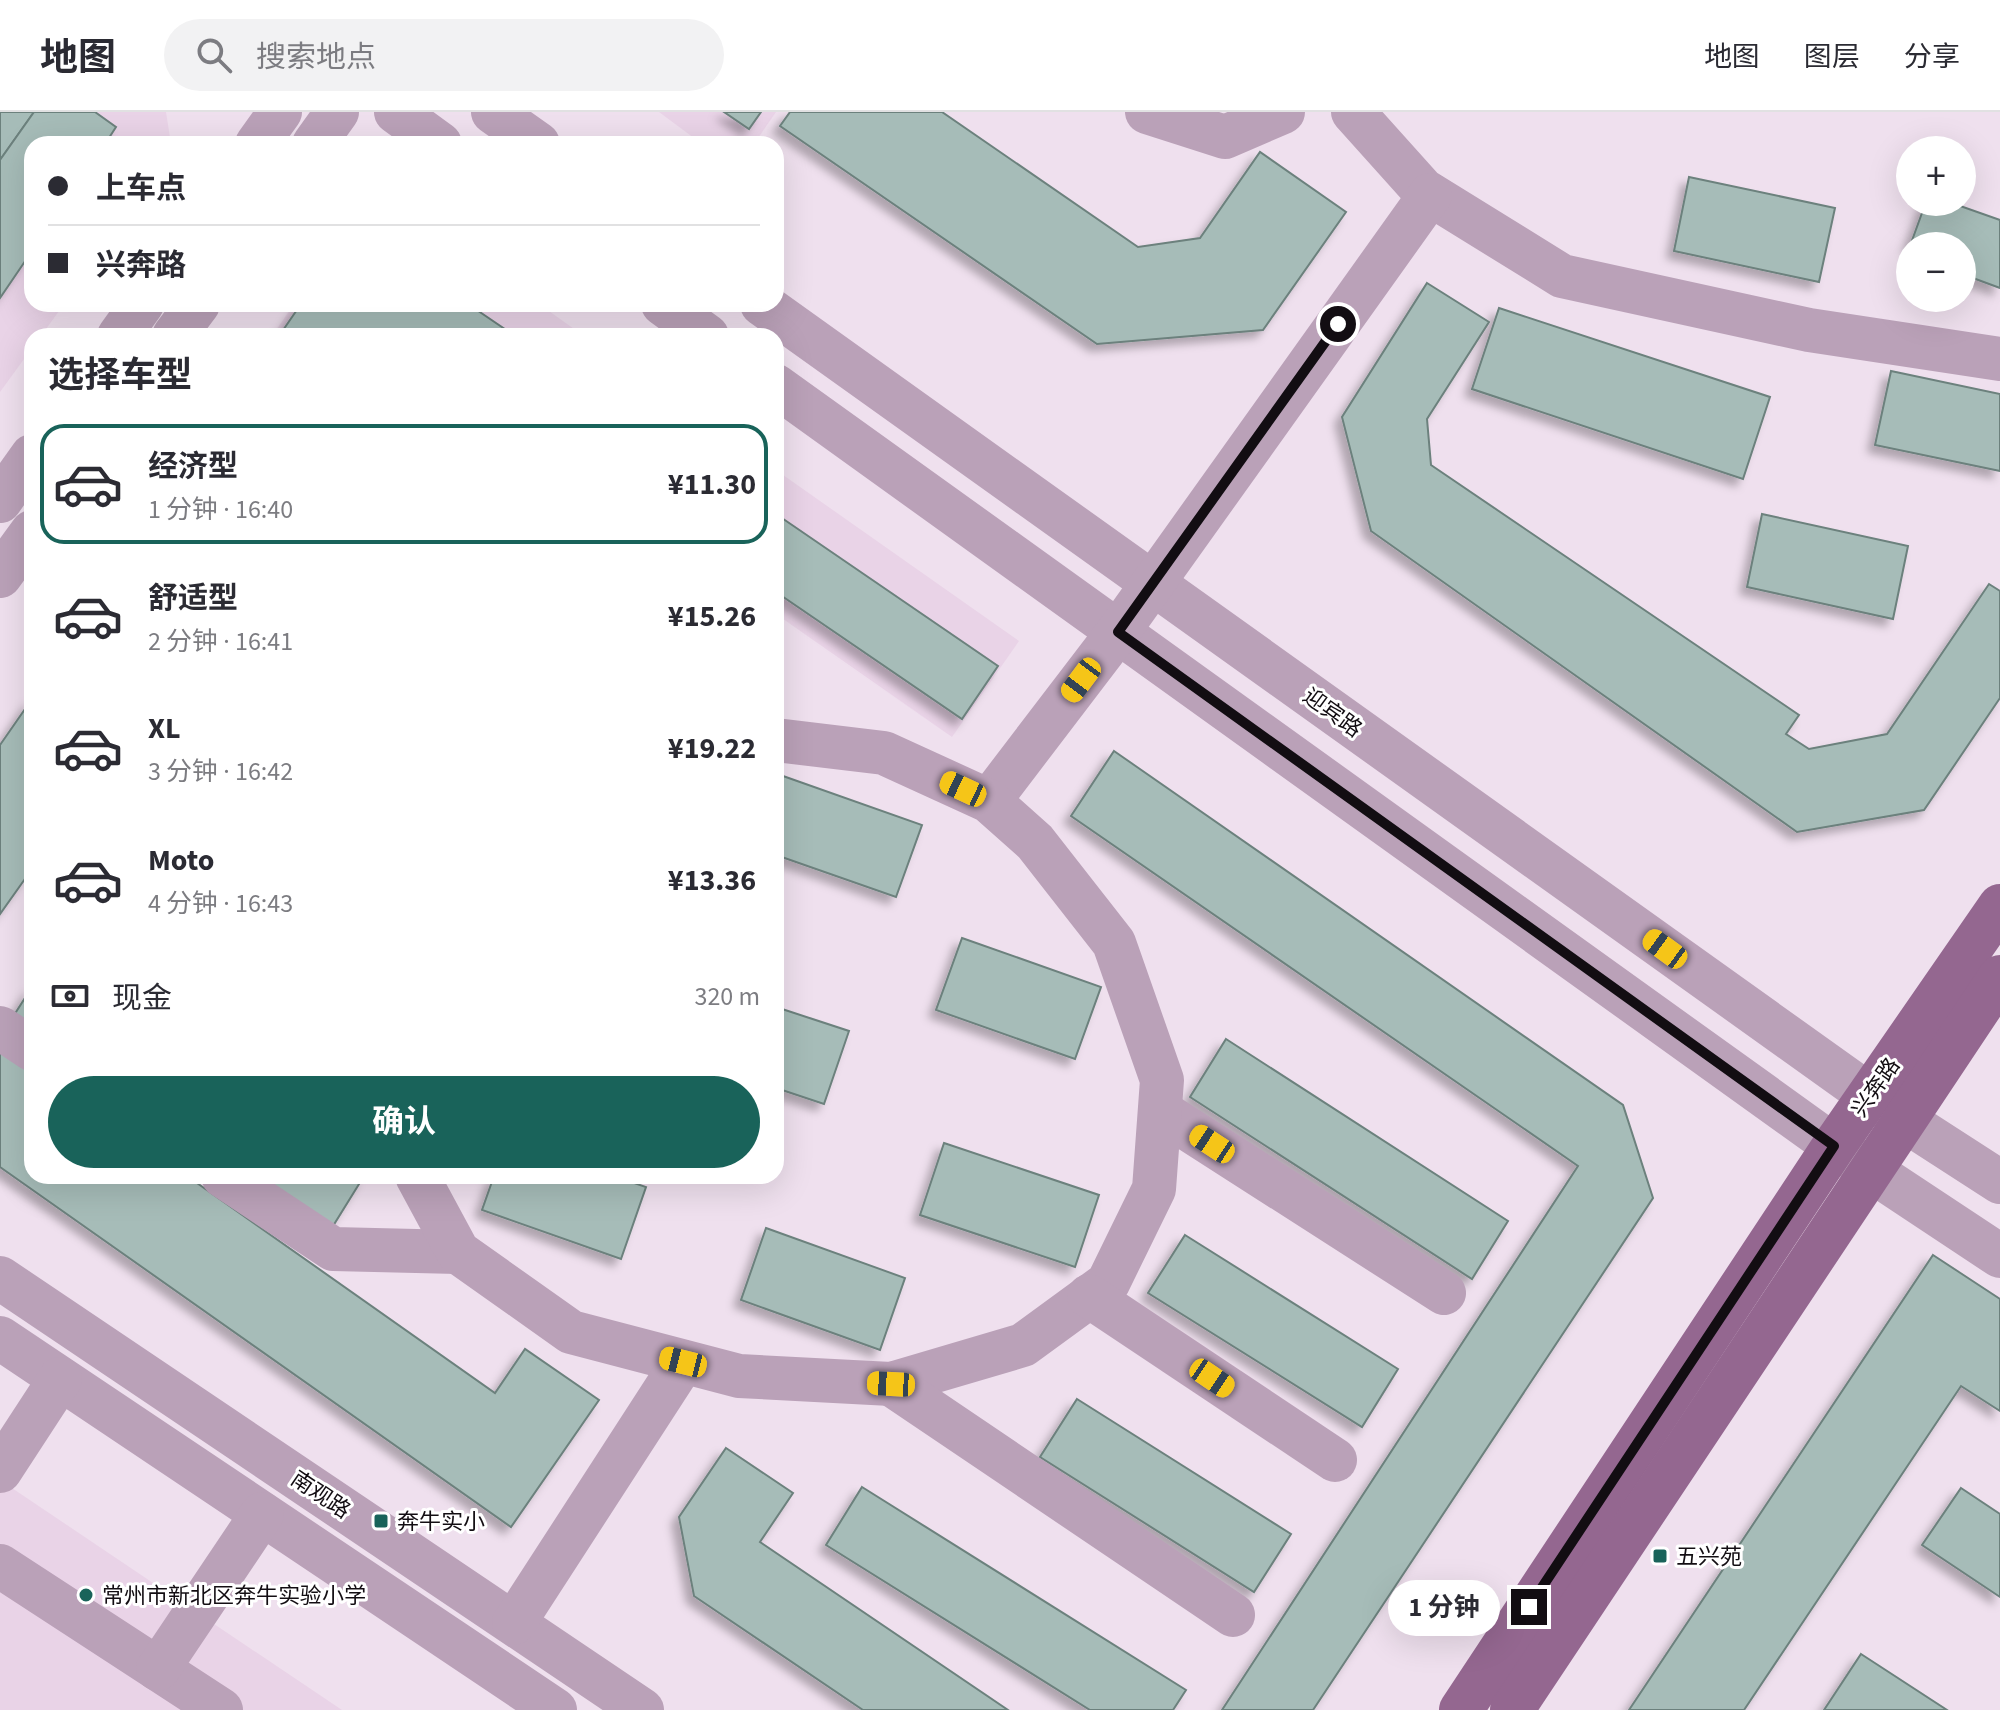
<!DOCTYPE html>
<html lang="zh">
<meta charset="utf-8">
<style>
:root{--surface:#fff;--page:#f2f2f3;--text:#2b2b33;--muted:#7c7c81;--line:#e1e1e2;--accent:#19635a}
body{margin:0;font-family:"Source Sans 3","Noto Sans SC",sans-serif;background:var(--page);color:var(--text);height:100vh;display:flex;flex-direction:column;font-size:30px;white-space:nowrap}
*{box-sizing:border-box;margin:0}
p{font-size:26px;color:var(--muted)}
.icon{flex:none;width:44px;height:44px;fill:none;stroke:currentColor;stroke-width:2;stroke-linecap:round;stroke-linejoin:round}
.map{position:relative;flex:1;overflow:hidden}
.side{position:absolute;left:24px;top:216px;width:760px;height:856px;display:flex;flex-direction:column;background:var(--surface);border-radius:24px;box-shadow:0 8px 32px #0002}
.side>*{flex:none}
.guide{position:absolute;left:24px;top:24px;width:760px;height:176px;border-radius:24px;box-shadow:0 8px 32px #0002;display:grid;align-content:center;height:176px;padding:0 24px;background:var(--surface)}
.controls{position:absolute;left:1896px;top:24px;display:grid;gap:16px}
.controls a{display:grid;place-items:center;width:80px;height:80px;border-radius:50%;background:var(--surface);box-shadow:0 8px 32px #0002;font-size:40px}
.end{position:absolute;width:36px;height:36px;margin:-18px;border:10px solid #120d12;background:#fff;box-shadow:0 0 0 4px #fff}
.from{border-radius:50%}
.bubble{position:absolute;height:56px;border-radius:28px;background:var(--surface);box-shadow:0 8px 32px #0002;font-size:26px;font-weight:700;line-height:56px;text-align:center}
.car{position:absolute;width:24px;height:48px;margin:-24px -12px;border-radius:10px;box-shadow:0 0 6px 2px #0007;background:linear-gradient(#f5c518 24%,#345 0 40%,#f5c518 0 76%,#345 0 86%,#f5c518 0)}
.guide b{display:flex;align-items:center;gap:28px;height:76px;font-size:30px}
.guide b+b{border-top:2px solid var(--line)}
.guide i{width:20px;height:20px;background:var(--text)}
ul{padding:0;list-style:none}
li{display:flex;align-items:center;gap:24px;height:120px;margin:0 16px 12px;padding:0 8px;border:4px solid transparent;border-radius:24px}
li div{flex:1}
li b{display:block;font-size:30px}
li em{font-style:normal;font-weight:700}
li.selected{border-color:var(--accent)}
li>.icon{width:72px;height:72px;stroke-width:1.5}
h2{padding:0 24px;font-size:36px;line-height:96px}
.pay{display:flex;align-items:center;gap:20px;height:88px;padding:0 24px;font-size:30px}
.pay p{margin-inline-start:auto}
.primary-button{display:flex;gap:16px;margin-top:auto;padding:16px 24px}
.primary-button a{flex:1;height:92px;border-radius:48px;background:var(--accent);color:#fff;font-size:32px;font-weight:700;line-height:92px;text-align:center}
header{display:flex;align-items:center;gap:48px;box-sizing:border-box;height:112px;padding:0 40px;background:var(--surface);border-bottom:2px solid var(--line)}
header strong{font-size:38px}
nav{display:flex;gap:44px;margin-inline-start:auto;font-size:28px}
.search{width:560px;height:72px;background:var(--page);display:flex;align-items:center;gap:20px;box-sizing:border-box;padding:0 28px;border-radius:44px;color:var(--muted);font-size:30px}
.map>svg:first-child{display:block}
.built{fill:#e9d3e7}
.building{fill:#a6bcb8;stroke:#6c817d;stroke-width:2;filter:url(#shadow)}
.lines{fill:none;stroke-linecap:round;stroke-linejoin:round}
.minor{stroke:#baa1b8;stroke-width:44}
.major{stroke:#946790;stroke-width:44}
.route{stroke:#120d12;stroke-width:10}
.poi-dot{fill:#19635a;stroke:#fff;stroke-width:3}
.labels{text-anchor:middle;stroke-width:6;stroke-linejoin:round;paint-order:stroke}
.street-label{font-size:22px;fill:#120d12;stroke:#fff}
.poi-label{font-size:22px;fill:#120d12;stroke:#fff;text-anchor:start}
</style>
<header>
<strong>地图</strong>
<div class="search"><svg class="icon" aria-label="search" viewBox="0 0 24 24"><circle cx="10" cy="10" r="6"/><path d="M15 15l6 6"/></svg>搜索地点</div>
<nav><a>地图</a><a>图层</a><a>分享</a></nav>
</header>
<div class="map">
<svg width="2000" height="1598" viewBox="0 0 2000 1598">
<defs>
<filter id="shadow"><feDropShadow dx="-7" dy="7" stdDeviation="4" flood-color="#0004"/></filter>
</defs>
<rect width="100%" height="100%" fill="#efe0ee"/>
<g class="built">
<polygon points="0,0 166,0 171,32 32,32 32,192 64,192 41,224 32,224 32,236 0,280"/>
<polygon points="659,0 776,0 754,32 702,32"/>
<polygon points="294,192 539,192 584,224 272,224"/>
<polygon points="776,358 1019,529 952,625 776,502"/>
<polygon points="0,1368 342,1598 0,1598"/>
</g>
<g class="building">
<polygon points="0,0 34,0 0,48"/>
<polygon points="34,0 95,0 116,15 105,32 32,32 32,139 0,186 0,48"/>
<polygon points="724,0 761,0 749,17"/>
<polygon points="790,0 942,0 1138,135 1200,126 1260,40 1346,100 1263,218 1097,232 780,14"/>
<polygon points="1689,65 1835,96 1819,170 1674,139"/>
<polygon points="1926,90 1949,90 2000,108 2000,176 1962,162 1962,134 1910,134"/>
<polygon points="1427,171 1489,210 1427,307 1431,353 1799,603 1786,622 1809,637 1887,622 1989,472 2000,479 2000,586 1924,698 1797,720 1371,419 1342,305"/>
<polygon points="301,192 468,192 515,224 279,224"/>
<polygon points="1499,196 1770,285 1743,367 1472,277"/>
<polygon points="1891,259 2000,282 2000,359 1875,333"/>
<polygon points="776,402 998,554 962,607 776,480"/>
<polygon points="1762,402 1908,434 1893,507 1747,475"/>
<polygon points="32,587 32,757 0,802 0,633"/>
<polygon points="1114,639 1623,993 1653,1086 1313,1598 1222,1598 1578,1054 1071,704"/>
<polygon points="783,664 922,713 896,785 776,743 776,684"/>
<polygon points="962,826 1101,875 1075,947 936,898"/>
<polygon points="32,875 32,925 9,911"/>
<polygon points="776,895 849,919 824,992 776,976"/>
<polygon points="1226,927 1508,1109 1472,1167 1190,985"/>
<polygon points="0,932 32,955 32,1064 187,1064 495,1281 525,1237 599,1288 511,1415 0,1055"/>
<polygon points="944,1031 1099,1083 1075,1155 920,1103"/>
<polygon points="254,1064 364,1064 333,1114"/>
<polygon points="494,1064 614,1064 646,1075 621,1147 482,1098"/>
<polygon points="766,1116 905,1166 880,1238 741,1188"/>
<polygon points="1185,1123 1398,1257 1362,1315 1148,1181"/>
<polygon points="1933,1143 2000,1187 2000,1299 1961,1274 1744,1598 1629,1598"/>
<polygon points="1077,1287 1291,1422 1254,1480 1040,1345"/>
<polygon points="726,1336 793,1381 760,1430 1008,1598 863,1598 694,1484 679,1405"/>
<polygon points="862,1375 1186,1578 1173,1598 1090,1598 826,1433"/>
<polygon points="1961,1376 2000,1402 2000,1485 1922,1433"/>
<polygon points="1861,1542 1947,1598 1824,1598"/>
</g>
<g class="lines">
<g class="minor">
<polyline points="396,0 440,32"/>
<polyline points="493,0 538,32"/>
<polyline points="1147,0 1225,25 1283,0"/>
<polyline points="1353,0 1423,78 1562,164 1809,218 2000,247"/>
<polyline points="257,32 280,0"/>
<polyline points="314,32 337,0"/>
<polyline points="663,192 707,224"/>
<polyline points="762,192 1904,1008 2000,1070"/>
<polyline points="119,224 142,192"/>
<polyline points="174,224 198,192"/>
<polyline points="776,274 1834,1034 2000,1144"/>
<polyline points="0,389 32,344"/>
<polyline points="0,464 32,420"/>
<polyline points="989,689 1118,520 1430,83"/>
<polyline points="0,916 32,937"/>
<polyline points="1160,999 1444,1181"/>
<polyline points="223,1064 333,1137 458,1140"/>
<polyline points="417,1064 458,1140 571,1220 739,1264 891,1272 1023,1233 1108,1171 1154,1077 1162,968 1114,831 1035,730 989,689 884,641 776,628"/>
<polyline points="0,1166 642,1598"/>
<polyline points="1089,1184 1335,1348"/>
<polyline points="0,1226 555,1598"/>
<polyline points="891,1272 1233,1503"/>
<polyline points="0,1359 60,1267"/>
<polyline points="0,1454 221,1598"/>
<polyline points="514,1511 683,1250"/>
<polyline points="158,1557 262,1402"/>
</g>
<g class="major">
<polyline points="1461,1598 1834,1034 2000,794"/>
<polyline points="1512,1598 2000,865"/>
</g>
</g>
<g class="lines">
<polyline class="route" points="1338,212 1118,520 1834,1034 1529,1495"/>
</g>
<g class="poi-dot">
<rect x="373" y="1401" width="16" height="16" rx="4"/>
<rect x="1652" y="1436" width="16" height="16" rx="4"/>
<circle cx="86" cy="1483" r="8"/>
</g>
<g class="labels">
<g class="street-label">
<text transform="translate(1333 600) rotate(36)" y="8">迎宾路</text>
<text transform="translate(1875 975) rotate(-55)" y="8">兴奔路</text>
<text transform="translate(321 1382) rotate(34)" y="8">南观路</text>
</g>
<g class="poi-label">
<text x="397" y="1417">奔牛实小</text>
<text x="1676" y="1452">五兴苑</text>
<text x="102" y="1491">常州市新北区奔牛实验小学</text>
</g>
</g>
</svg>
<div class="controls">
<a>+</a>
<a>−</a>
</div>
<i class="end from" style="left:1338px;top:212px"></i>
<i class="end" style="left:1529px;top:1495px"></i>
<div class="bubble" style="left:1388px;top:1468px;width:112px">1 分钟</div>
<i class="car" style="left:1081px;top:568px;rotate:217deg"></i>
<i class="car" style="left:963px;top:677px;rotate:295deg"></i>
<i class="car" style="left:1665px;top:837px;rotate:306deg"></i>
<i class="car" style="left:1212px;top:1032px;rotate:303deg"></i>
<i class="car" style="left:683px;top:1250px;rotate:284deg"></i>
<i class="car" style="left:1212px;top:1266px;rotate:124deg"></i>
<i class="car" style="left:891px;top:1272px;rotate:273deg"></i>
<div class="guide">
<b><i class="from"></i>上车点</b>
<b><i></i>兴奔路</b>
</div>
<section class="side">
<h2>选择车型</h2>
<ul>
<li class="selected"><svg class="icon" aria-label="car" viewBox="0 0 24 24"><path d="M5 17H2v-5l4-1 3-4h7l3 4 3 1v5h-3M9 17h6M6 11h13"/><circle cx="7" cy="17" r="2"/><circle cx="17" cy="17" r="2"/></svg><div><b>经济型</b><p>1 分钟 · 16:40</p></div><em>¥11.30</em></li>
<li><svg class="icon" aria-label="car" viewBox="0 0 24 24"><path d="M5 17H2v-5l4-1 3-4h7l3 4 3 1v5h-3M9 17h6M6 11h13"/><circle cx="7" cy="17" r="2"/><circle cx="17" cy="17" r="2"/></svg><div><b>舒适型</b><p>2 分钟 · 16:41</p></div><em>¥15.26</em></li>
<li><svg class="icon" aria-label="car" viewBox="0 0 24 24"><path d="M5 17H2v-5l4-1 3-4h7l3 4 3 1v5h-3M9 17h6M6 11h13"/><circle cx="7" cy="17" r="2"/><circle cx="17" cy="17" r="2"/></svg><div><b>XL</b><p>3 分钟 · 16:42</p></div><em>¥19.22</em></li>
<li><svg class="icon" aria-label="car" viewBox="0 0 24 24"><path d="M5 17H2v-5l4-1 3-4h7l3 4 3 1v5h-3M9 17h6M6 11h13"/><circle cx="7" cy="17" r="2"/><circle cx="17" cy="17" r="2"/></svg><div><b>Moto</b><p>4 分钟 · 16:43</p></div><em>¥13.36</em></li>
</ul>
<div class="pay"><svg class="icon" aria-label="cash" viewBox="0 0 24 24"><path d="M3 7h18v10H3z"/><circle cx="12" cy="12" r="2"/></svg>现金<p>320 m</p></div>
<div class="primary-button"><a>确认</a></div>
</section>
</div>
